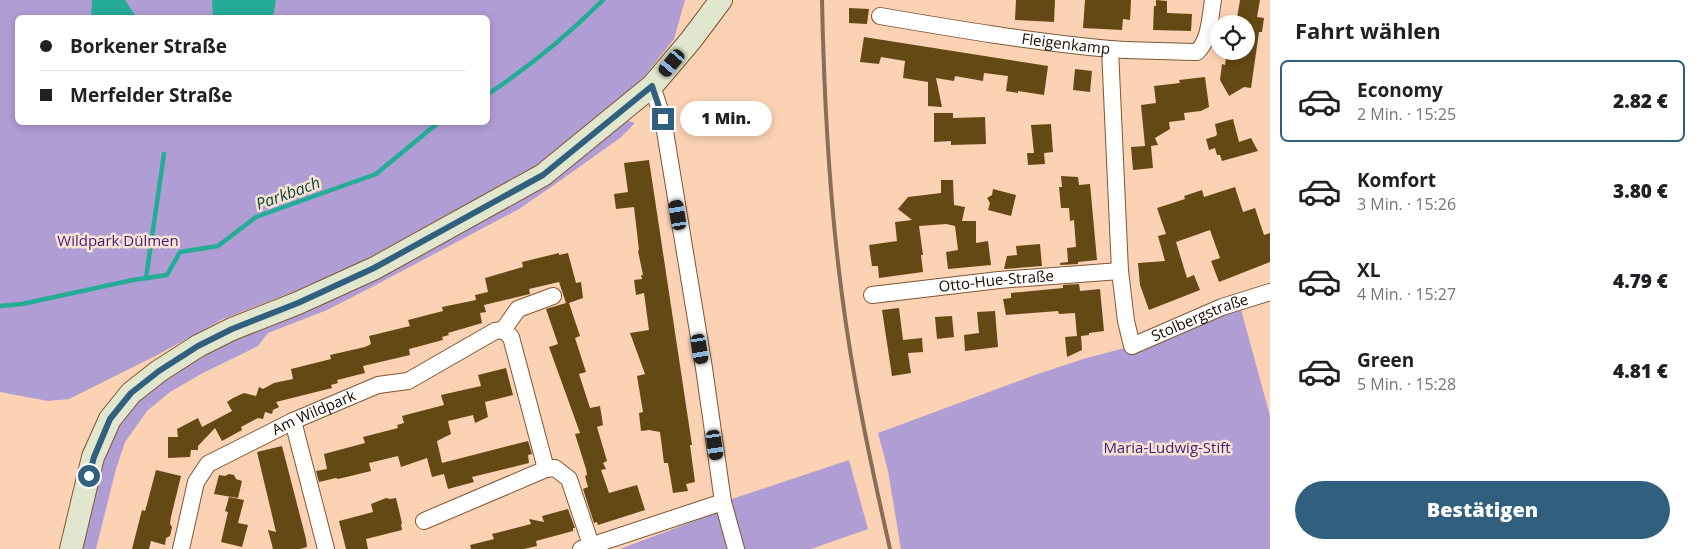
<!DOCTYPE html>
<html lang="de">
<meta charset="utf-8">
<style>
:root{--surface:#fff;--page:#f2f2f2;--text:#202124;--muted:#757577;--line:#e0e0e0;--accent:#31607f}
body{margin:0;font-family:"Open Sans",sans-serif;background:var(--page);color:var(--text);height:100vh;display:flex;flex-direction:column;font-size:19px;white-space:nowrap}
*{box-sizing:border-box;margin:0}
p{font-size:16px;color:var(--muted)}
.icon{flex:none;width:28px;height:28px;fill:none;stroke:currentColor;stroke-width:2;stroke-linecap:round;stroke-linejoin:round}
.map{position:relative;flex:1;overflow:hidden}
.side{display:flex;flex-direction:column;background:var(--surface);width:425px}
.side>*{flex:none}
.guide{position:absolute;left:15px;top:15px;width:475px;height:110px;border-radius:8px;box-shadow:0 2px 8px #0003;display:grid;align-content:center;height:110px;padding:0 25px;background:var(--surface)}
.buttons{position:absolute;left:1210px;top:15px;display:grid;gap:10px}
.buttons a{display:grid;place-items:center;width:45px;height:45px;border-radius:50%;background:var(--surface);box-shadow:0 2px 8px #0003;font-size:25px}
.end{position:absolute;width:22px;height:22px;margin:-11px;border:6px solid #31607f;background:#fff;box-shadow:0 0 0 2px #fff}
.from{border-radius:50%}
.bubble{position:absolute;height:35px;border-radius:18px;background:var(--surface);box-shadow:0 2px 8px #0003;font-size:16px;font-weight:800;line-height:35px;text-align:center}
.car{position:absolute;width:15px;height:30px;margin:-15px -8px;border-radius:6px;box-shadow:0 0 4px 1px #0007;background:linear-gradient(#222 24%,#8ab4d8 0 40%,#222 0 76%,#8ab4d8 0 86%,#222 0)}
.guide b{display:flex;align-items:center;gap:18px;height:48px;font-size:19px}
.guide b+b{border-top:1px solid var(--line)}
.guide i{width:12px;height:12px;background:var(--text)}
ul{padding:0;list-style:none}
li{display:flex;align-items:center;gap:15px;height:82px;margin:0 10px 8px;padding:0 15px;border:2px solid transparent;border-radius:8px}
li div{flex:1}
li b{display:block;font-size:19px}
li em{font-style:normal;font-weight:800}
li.selected{border-color:var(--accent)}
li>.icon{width:45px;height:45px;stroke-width:1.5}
h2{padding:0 25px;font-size:22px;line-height:60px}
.primary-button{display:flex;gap:10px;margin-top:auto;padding:10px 25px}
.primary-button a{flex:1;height:58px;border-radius:30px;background:var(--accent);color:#fff;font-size:20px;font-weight:800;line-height:58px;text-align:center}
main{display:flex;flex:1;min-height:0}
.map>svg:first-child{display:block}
.green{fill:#af9dd4;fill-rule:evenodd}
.water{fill:#24ac97}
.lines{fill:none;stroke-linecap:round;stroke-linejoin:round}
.stream{stroke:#24ac97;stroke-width:4.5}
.building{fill:#654915}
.street-casing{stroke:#815631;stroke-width:18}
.secondary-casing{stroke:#815631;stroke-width:24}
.street{stroke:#fff;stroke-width:16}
.secondary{stroke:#e1e7ce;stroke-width:22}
.rail{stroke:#896c59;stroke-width:4}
.route{stroke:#31607f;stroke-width:6}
.labels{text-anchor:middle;stroke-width:5;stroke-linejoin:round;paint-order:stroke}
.street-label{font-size:15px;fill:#190800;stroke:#f8e4d4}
.park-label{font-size:15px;fill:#451b75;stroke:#f8e4d4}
.water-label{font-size:16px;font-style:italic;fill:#0e463d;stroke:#f8e4d4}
</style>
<main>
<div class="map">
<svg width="1270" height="549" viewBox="0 0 1270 549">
<rect width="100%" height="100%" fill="#fbd2b3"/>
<g class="green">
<path d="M 0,0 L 685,0 L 674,39 L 638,84 L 565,145 L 531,169 L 341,273 L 223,319 L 157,355 L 69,399 L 48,401 L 0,392 ZM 18,18 L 488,18 L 488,122 L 18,122 Z"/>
<polygon points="626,120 635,123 620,138 554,185 519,209 372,287 327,310 268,333 258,346 201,374 170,392 147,411 125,442 116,469 96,549 77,549 111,430 157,379"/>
<polygon points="1239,302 1270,416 1270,549 901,549 888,471 878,433 1035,375 1083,359 1132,346"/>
<polygon points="849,460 868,529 811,549 739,549 723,502"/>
<polygon points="721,511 729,549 620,549"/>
</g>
<g class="water">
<polygon points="92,0 125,0 136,17 91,17"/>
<polygon points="212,0 276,0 273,17 213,18"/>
</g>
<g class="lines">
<g class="stream">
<path d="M 488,94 C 529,67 568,35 603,0"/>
<polyline points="146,278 164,154"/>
<polyline points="0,306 22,304 133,280 167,275 180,252 218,246 256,217 376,174 439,122"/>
</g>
</g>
<g class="building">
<polygon points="1016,0 1055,0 1054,22 1015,20"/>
<polygon points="1085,0 1131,0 1130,20 1123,19 1122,30 1083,28"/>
<polygon points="1156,0 1167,1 1167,13 1192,14 1191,31 1153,30 1154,6 1156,6"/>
<polygon points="1240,0 1260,0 1257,17 1264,18 1262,32 1259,32 1251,88 1244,87 1229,96 1220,80 1222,64 1225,65 1227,51 1246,51 1246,24 1236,24"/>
<polygon points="849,8 869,9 867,24 849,23"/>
<polygon points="864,37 1048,66 1044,95 1018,91 1018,93 1006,91 1008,76 984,73 983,81 955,76 954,81 936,78 942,107 928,106 928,82 903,78 905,61 881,57 879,64 860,62"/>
<polygon points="1075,69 1092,71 1090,92 1073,90"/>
<polygon points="1205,77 1209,107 1201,111 1184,113 1185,120 1169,122 1170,129 1155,138 1158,145 1151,146 1153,168 1133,170 1131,147 1145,146 1141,105 1156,103 1154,86 1180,83 1179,80"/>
<polygon points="934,113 953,113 953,118 985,117 986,144 951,145 951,141 934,142"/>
<polygon points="1233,119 1239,142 1251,138 1258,151 1222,161 1220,155 1217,155 1215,148 1209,150 1206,139 1216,136 1217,134 1215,124"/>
<polygon points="1051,124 1053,152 1044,153 1045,164 1028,165 1027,153 1034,153 1031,125"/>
<polygon points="649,160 692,445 690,445 695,482 686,484 688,491 673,493 668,463 664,463 660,432 649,430 641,431 639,413 643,412 637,376 645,374 630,333 649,330 644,293 636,295 634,280 642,279 641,275 643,275 638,251 639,250 634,207 616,209 614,194 628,192 624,163"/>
<polygon points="1061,176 1078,177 1079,185 1090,184 1097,260 1078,262 1078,264 1060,265 1060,263 1068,262 1067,248 1076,247 1074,220 1070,221 1069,208 1061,208 1059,187 1062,187"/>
<polygon points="941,180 953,180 954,205 965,207 962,221 976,221 976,243 988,241 991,265 948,269 946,252 958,250 955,226 946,224 919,226 923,255 921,255 923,272 879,278 878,266 872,266 869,245 897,241 895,222 912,220 898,209 908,197 941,193"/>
<polygon points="1235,187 1243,212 1255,208 1264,235 1270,233 1270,262 1219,282 1211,261 1220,258 1210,230 1176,242 1187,278 1194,275 1200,290 1149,310 1140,285 1138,263 1165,261 1158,236 1166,234 1157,208 1185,199 1184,196 1202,190 1204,197"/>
<polygon points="993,189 1016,195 1011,216 988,210 990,203 987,198 992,195"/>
<polygon points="1040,244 1042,266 1004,269 1007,256 1017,255 1016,246"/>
<polygon points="559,253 559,255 568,253 576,283 581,282 583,298 569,303 580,336 575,338 586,372 579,374 590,408 600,406 603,425 597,427 607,461 603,463 606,469 601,470 609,493 637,485 645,510 598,525 597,522 594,523 583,489 588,487 585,476 587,475 586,469 575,434 580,433 549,347 558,344 546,309 566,303 559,282 529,289 530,294 484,305 486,312 480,313 482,323 448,333 449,335 442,337 443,340 409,349 410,355 363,366 365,373 337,380 338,383 331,385 332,388 276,402 279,407 273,410 272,414 265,412 263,419 258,418 241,427 242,430 222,441 215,428 198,446 198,450 191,450 190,457 168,458 168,437 178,437 177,429 198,418 202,427 232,411 227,402 233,398 244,393 256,396 259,387 263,389 274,383 293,379 291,369 331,359 330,355 365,347 371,344 369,336 410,326 408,320 443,311 442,307 476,300 475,295 488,292 485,278 523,267 522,262"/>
<polygon points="1079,284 1080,291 1100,289 1104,331 1089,333 1089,335 1081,336 1082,350 1067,357 1065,337 1077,336 1075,313 1059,314 1058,311 1006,315 1003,299 1011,298 1011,293 1063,288 1063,285"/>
<polygon points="899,308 903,340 922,338 923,352 908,353 911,373 892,376 882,310"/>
<polygon points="995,311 998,347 965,351 964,335 979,333 977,312"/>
<polygon points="952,316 954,337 937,339 935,317"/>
<polygon points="506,368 513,395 485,402 488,417 475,423 473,415 448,421 451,434 437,441 442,463 528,441 532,454 528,455 529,463 472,477 474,482 448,489 444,474 432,477 427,458 401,467 398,456 369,463 371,471 338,479 336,478 319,482 316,471 327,469 324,454 365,443 363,437 398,428 397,425 404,423 402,416 444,405 441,395 481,386 478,375"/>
<polygon points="282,446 306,539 307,547 300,549 273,549 268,530 276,532 257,452"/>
<polygon points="156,470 181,476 171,517 170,524 172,527 170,536 166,538 165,545 151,541 149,549 132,549 142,510 145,511 147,504"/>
<polygon points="229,474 234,475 236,479 242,481 238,498 214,494 219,475 225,476"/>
<polygon points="229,497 244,500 238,523 248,525 242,547 221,542 228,512 225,511"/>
<polygon points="386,498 390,499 396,498 402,523 401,525 402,530 366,539 368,549 346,549 339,521 373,512 371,504"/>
<polygon points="568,509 575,528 573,528 573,531 536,541 537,546 524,549 471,549 470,545 494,539 492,534 531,524 529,519 544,522 542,516"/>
</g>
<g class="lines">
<defs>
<g id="street">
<path id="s1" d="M 880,16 C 956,29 1033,42 1110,49 C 1139,51 1168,51 1197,52 C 1210,40 1210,17 1213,0"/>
<path id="s2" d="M 1110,49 L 1120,271 L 1126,321 L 1132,346 L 1222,307 L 1270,292"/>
<polyline points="652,86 663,119 704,368 723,502 736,549"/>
<path id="s3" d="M 872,295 L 999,280 L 1120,271"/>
<polyline points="503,330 518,309 553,296"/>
<polyline points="293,421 326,549"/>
<polyline points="424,521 546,469"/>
<path id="s4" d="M 181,549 L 196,482 L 208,464 L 293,421 L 378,385 L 408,381 L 495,331 L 503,330 L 511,337 L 546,469 L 555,468 L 569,479 L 591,545"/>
<polyline points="581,549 723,502"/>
</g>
<polyline id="secondary" points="71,549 93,457 110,419 131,393 159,371 198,346 232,329 298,303 375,268 543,175 652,86 691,40 721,0"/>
</defs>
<use href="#street" class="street-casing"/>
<use href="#secondary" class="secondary-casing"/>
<use href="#street" class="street"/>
<use href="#secondary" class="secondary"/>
<path class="rail" d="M 822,0 C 824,99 829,197 842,295 C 853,381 871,465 890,549"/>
</g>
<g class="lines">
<polyline class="route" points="89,476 94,457 110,419 131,393 159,371 198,346 232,329 298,303 374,268 543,175 652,86 663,119"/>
</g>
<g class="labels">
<g class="street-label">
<text dy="5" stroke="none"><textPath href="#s1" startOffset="188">Fleigenkamp</textPath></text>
<text dy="5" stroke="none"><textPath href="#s3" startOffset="125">Otto-Hue-Straße</textPath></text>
<text dy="5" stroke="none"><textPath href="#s2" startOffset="372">Stolbergstraße</textPath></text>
<text dy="5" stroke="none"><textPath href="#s4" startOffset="208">Am Wildpark</textPath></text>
</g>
<g class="park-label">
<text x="118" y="246">Wildpark Dülmen</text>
<text x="1167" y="453">Maria-Ludwig-Stift</text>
</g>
<g class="water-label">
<text transform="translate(288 193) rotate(-20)" y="6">Parkbach</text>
</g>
</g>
</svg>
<div class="buttons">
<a><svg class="icon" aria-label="locate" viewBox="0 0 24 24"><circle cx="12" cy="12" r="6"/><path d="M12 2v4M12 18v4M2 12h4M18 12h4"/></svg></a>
</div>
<i class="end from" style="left:89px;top:476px"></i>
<i class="end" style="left:663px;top:119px"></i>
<div class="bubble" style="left:680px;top:101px;width:92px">1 Min.</div>
<i class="car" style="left:672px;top:63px;rotate:220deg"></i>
<i class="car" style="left:678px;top:215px;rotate:351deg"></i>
<i class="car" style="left:700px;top:349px;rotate:171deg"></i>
<i class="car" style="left:715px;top:445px;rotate:172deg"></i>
<div class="guide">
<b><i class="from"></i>Borkener Straße</b>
<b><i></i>Merfelder Straße</b>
</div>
</div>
<section class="side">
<h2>Fahrt wählen</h2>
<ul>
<li class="selected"><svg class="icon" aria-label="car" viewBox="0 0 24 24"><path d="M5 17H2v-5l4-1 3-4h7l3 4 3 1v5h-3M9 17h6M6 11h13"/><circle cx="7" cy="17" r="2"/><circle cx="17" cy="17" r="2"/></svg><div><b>Economy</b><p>2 Min. · 15:25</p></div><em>2.82 €</em></li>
<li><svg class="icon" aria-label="car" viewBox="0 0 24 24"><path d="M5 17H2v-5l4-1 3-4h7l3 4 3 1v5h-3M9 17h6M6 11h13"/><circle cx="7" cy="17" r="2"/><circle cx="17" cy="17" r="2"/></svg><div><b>Komfort</b><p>3 Min. · 15:26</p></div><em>3.80 €</em></li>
<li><svg class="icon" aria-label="car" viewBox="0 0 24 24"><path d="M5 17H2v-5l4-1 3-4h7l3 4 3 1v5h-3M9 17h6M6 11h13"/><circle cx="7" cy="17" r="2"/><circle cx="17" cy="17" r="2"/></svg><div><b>XL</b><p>4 Min. · 15:27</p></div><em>4.79 €</em></li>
<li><svg class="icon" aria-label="car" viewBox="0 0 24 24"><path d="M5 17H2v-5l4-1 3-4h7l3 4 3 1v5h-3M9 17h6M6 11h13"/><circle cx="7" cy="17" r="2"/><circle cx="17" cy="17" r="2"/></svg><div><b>Green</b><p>5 Min. · 15:28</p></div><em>4.81 €</em></li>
</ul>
<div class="primary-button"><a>Bestätigen</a></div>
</section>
</main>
